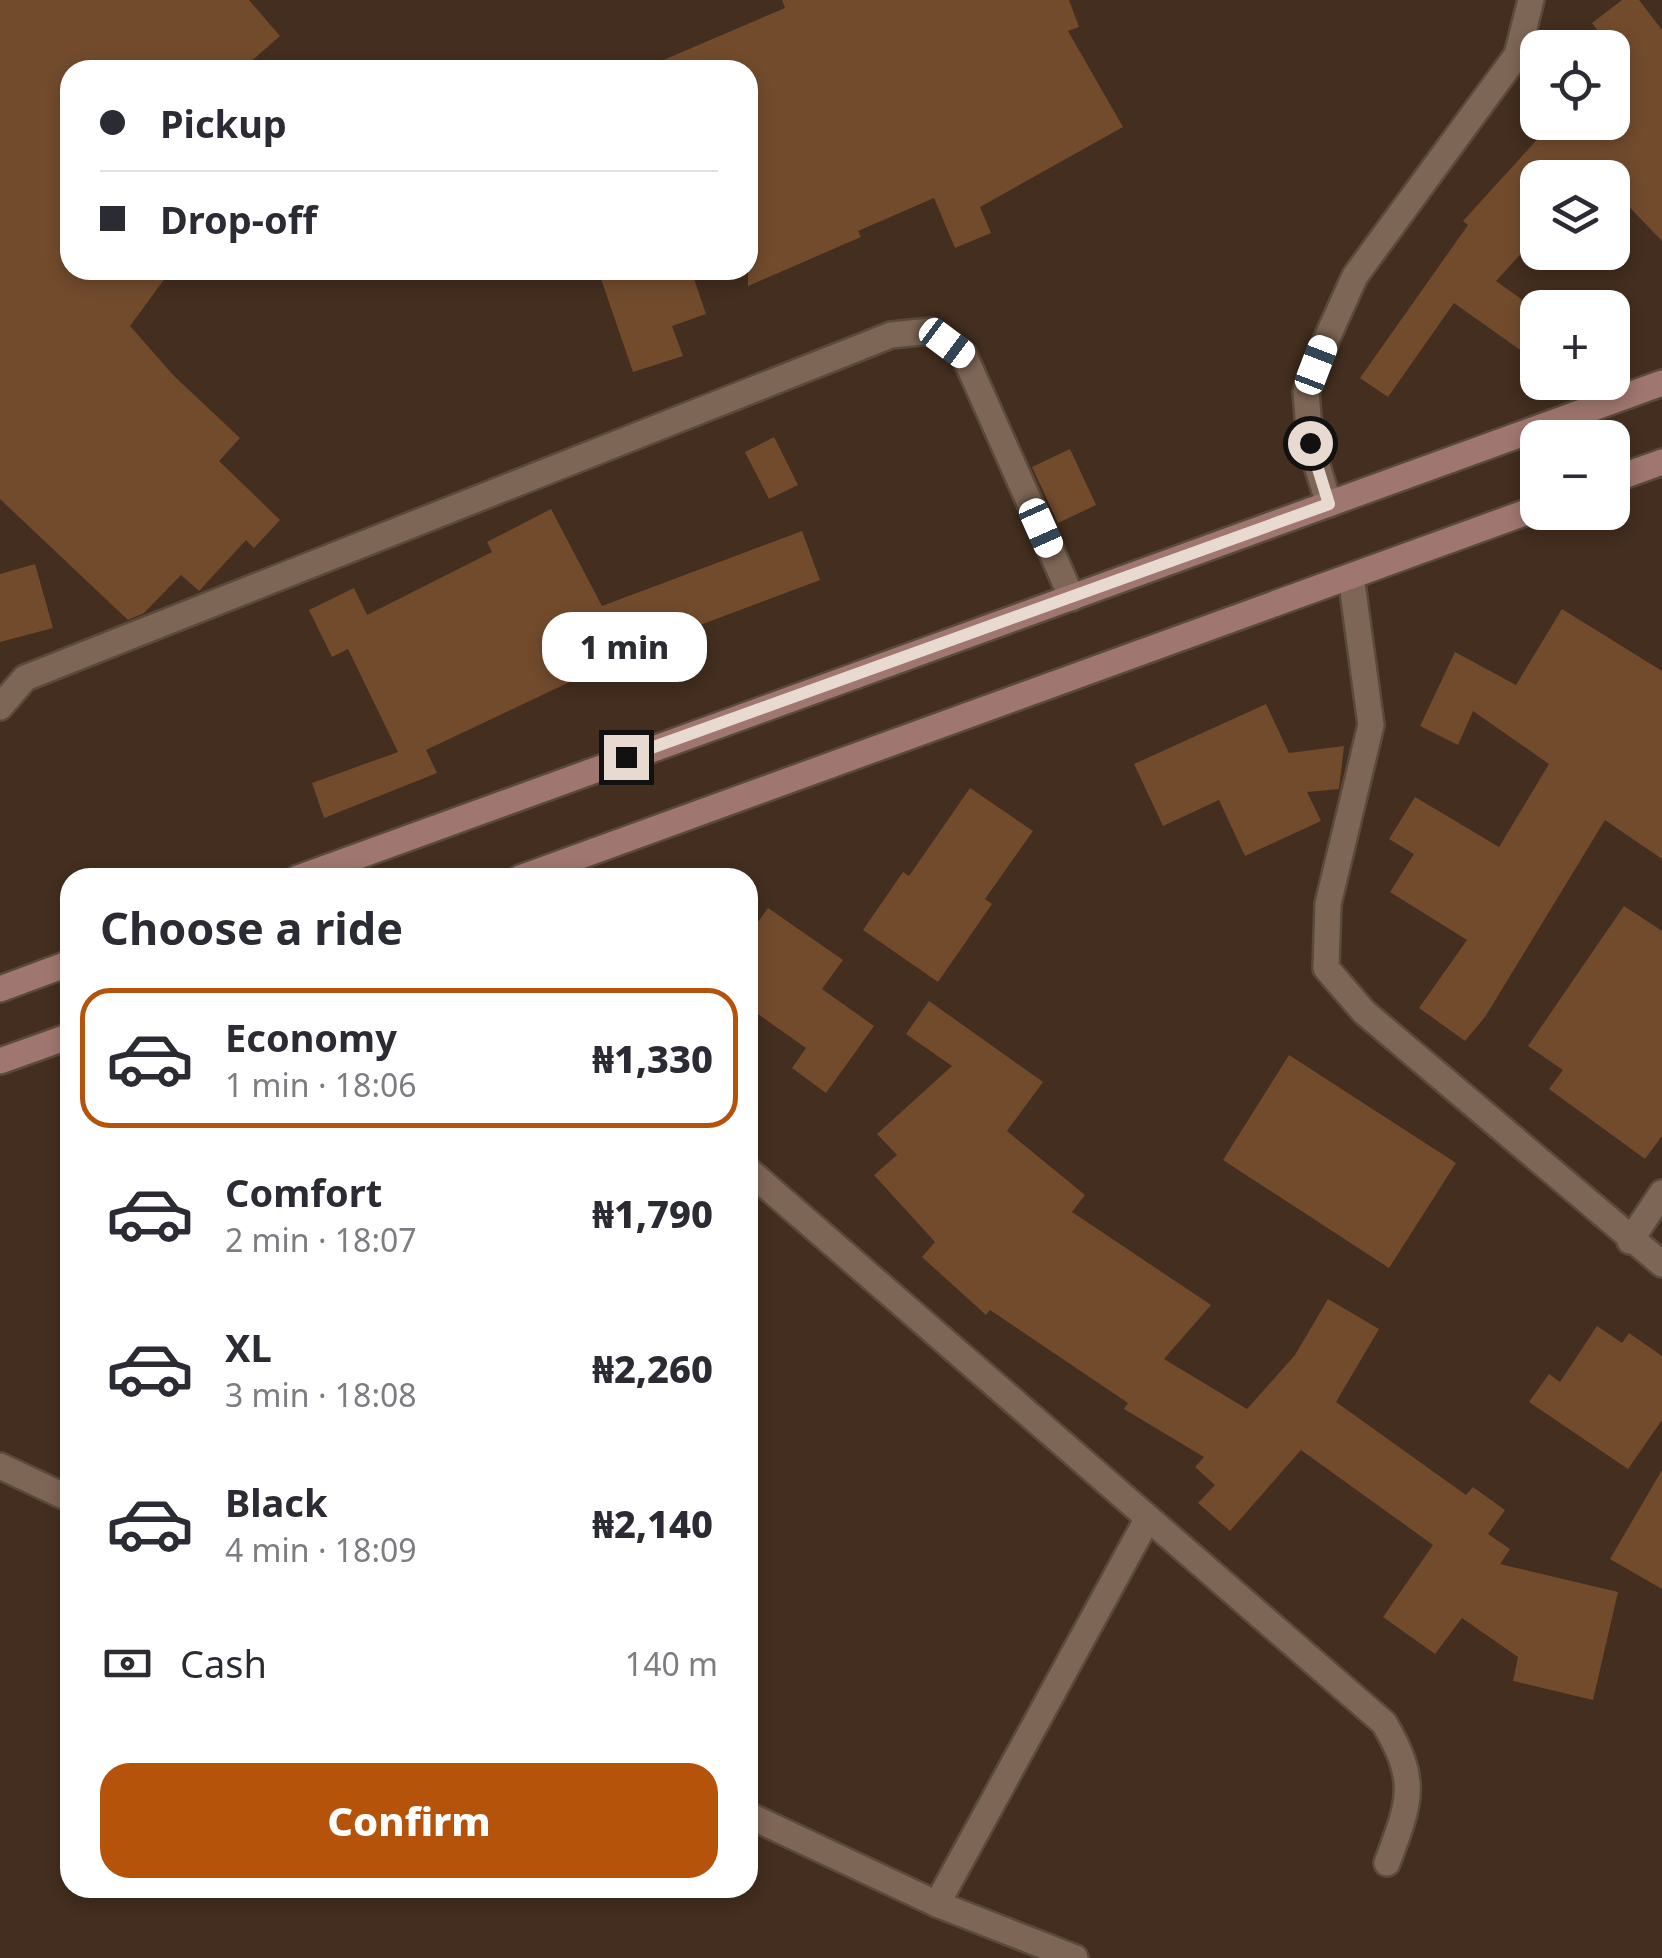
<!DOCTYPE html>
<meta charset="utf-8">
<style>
:root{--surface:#fff;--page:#f2f2f3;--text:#2b2b33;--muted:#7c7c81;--line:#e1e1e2;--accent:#b45309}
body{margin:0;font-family:"Noto Sans",sans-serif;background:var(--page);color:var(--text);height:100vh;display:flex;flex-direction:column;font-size:38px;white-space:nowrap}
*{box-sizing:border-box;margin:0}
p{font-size:32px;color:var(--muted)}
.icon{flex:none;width:55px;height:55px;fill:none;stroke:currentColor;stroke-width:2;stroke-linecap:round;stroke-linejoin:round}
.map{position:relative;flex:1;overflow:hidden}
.drawer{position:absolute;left:60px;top:868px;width:698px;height:1030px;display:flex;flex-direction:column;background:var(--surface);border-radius:30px;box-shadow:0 5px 15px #0003}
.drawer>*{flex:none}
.top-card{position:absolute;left:60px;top:60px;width:698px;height:220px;border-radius:30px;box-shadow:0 5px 15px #0003;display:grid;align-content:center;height:220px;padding:0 40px;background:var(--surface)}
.controls{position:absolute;left:1520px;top:30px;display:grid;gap:20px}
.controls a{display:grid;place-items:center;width:110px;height:110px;border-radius:20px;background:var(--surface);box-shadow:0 5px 15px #0003;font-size:50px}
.end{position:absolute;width:45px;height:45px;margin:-22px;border:12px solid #e8dad1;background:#111;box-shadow:0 0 0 5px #111}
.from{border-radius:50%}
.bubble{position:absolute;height:70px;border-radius:30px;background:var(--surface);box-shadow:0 5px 15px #0003;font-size:32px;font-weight:800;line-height:70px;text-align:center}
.car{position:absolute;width:30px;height:60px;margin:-30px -15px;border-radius:12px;box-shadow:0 0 8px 2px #0007;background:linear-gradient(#fff 24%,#345 0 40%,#fff 0 76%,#345 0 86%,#fff 0)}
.top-card b{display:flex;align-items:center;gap:35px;height:95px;font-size:38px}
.top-card b+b{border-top:2px solid var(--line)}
.top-card i{width:25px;height:25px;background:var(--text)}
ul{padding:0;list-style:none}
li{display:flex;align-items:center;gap:30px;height:140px;margin:0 20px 15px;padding:0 20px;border:5px solid transparent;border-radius:30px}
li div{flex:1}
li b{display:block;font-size:38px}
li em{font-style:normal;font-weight:800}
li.selected{border-color:var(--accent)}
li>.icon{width:90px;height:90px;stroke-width:1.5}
h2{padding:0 40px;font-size:45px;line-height:120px}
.pay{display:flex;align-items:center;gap:25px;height:110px;padding:0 40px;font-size:38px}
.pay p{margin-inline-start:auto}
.button{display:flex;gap:20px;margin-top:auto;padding:20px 40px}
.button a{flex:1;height:115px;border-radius:30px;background:var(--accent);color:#fff;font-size:40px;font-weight:800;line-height:115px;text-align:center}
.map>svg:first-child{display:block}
.building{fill:#724b2d}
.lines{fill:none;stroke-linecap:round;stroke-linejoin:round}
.minor-casing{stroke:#5b493c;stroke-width:30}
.secondary-casing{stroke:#5b493c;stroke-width:30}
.minor{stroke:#7e6656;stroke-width:25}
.secondary{stroke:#a07770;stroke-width:25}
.route{stroke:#e8dad1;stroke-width:12}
</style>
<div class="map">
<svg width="1662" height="1958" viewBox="0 0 1662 1958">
<rect width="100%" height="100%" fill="#432e1f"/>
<g class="building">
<polygon points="0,0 249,0 280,36 241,70 70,70 70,270 171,270 130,326 174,376 240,438 219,461 280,520 254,548 246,540 199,591 181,575 144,613 128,620 0,499"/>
<polygon points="782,0 1069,0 1079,27 1068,31 1123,127 980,207 991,233 955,248 934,198 858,231 861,237 748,286 748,70 640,70 785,8"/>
<polygon points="1622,0 1639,0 1662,30 1662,241 1612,189 1612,178 1538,178 1538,235 1496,281 1538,311 1538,332 1523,352 1454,303 1388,397 1360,378 1468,225 1463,221 1553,122 1612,122 1612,48 1592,23"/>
<polygon points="598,270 691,270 706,314 672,326 683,356 633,372"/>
<polygon points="774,437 798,485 769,499 745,452"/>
<polygon points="1070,449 1096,505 1058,523 1032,467"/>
<polygon points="551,509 602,606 802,531 820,580 652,643 426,750 437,773 324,818 312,783 398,752 348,649 332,657 309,610 354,588 367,615 492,552 487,542"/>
<polygon points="35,564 53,628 0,642 0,574"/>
<polygon points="1562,609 1662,671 1662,859 1605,820 1485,1017 1465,1041 1419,1008 1467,940 1390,892 1414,854 1389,839 1415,797 1499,847 1549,764 1473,711 1458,745 1420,726 1455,652 1516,685"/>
<polygon points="1266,704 1289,753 1344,746 1339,789 1307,792 1321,821 1245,856 1219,800 1163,826 1134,764"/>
<polygon points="970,788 1033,831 985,899 992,904 938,982 863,930 903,872 909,876"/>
<polygon points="1624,906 1662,931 1662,1136 1645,1159 1549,1089 1563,1070 1528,1046"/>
<polygon points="768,908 843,960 822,989 874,1026 826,1093 792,1068 806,1048 748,1007 748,936"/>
<polygon points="929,1001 1043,1082 1007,1131 1085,1195 1072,1212 1211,1305 1164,1359 1247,1409 1295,1355 1328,1299 1379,1329 1336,1402 1466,1495 1473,1487 1505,1510 1488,1534 1510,1549 1500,1564 1618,1592 1593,1700 1513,1681 1518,1657 1462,1618 1435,1654 1383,1617 1433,1545 1301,1450 1230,1531 1198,1503 1215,1485 1195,1467 1204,1457 1124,1409 1128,1403 990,1310 986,1315 922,1257 935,1242 874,1175 897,1155 877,1134 952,1066 906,1034"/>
<polygon points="1289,1055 1456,1163 1389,1268 1223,1160"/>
<polygon points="1597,1326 1622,1343 1629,1333 1662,1356 1662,1420 1628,1469 1529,1402 1549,1374 1560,1382"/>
<polygon points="1662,1470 1662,1589 1610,1559"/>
</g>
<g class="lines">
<defs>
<g id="minor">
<polyline points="1329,504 1310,443 1306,392 1327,338 1355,276 1517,55 1531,0"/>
<polyline points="1351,576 1371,725 1328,904 1326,968 1364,1012 1662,1264"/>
<polyline points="0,707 25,678 891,335 931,331 964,355 1072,598"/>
<path d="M 748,1170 L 1384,1723 C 1419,1782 1410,1801 1387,1863"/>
<polyline points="1630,1241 1662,1193"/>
<polyline points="0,1466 70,1499"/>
<polyline points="748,1815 937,1904 1075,1958"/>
<polyline points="937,1904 1148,1518"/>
</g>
<g id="secondary">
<polyline points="1612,480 1662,462"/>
<polyline points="298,878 1662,383"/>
<polyline points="520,878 1538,508"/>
<polyline points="0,989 70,963"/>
<polyline points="0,1061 70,1036"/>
</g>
</defs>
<use href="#minor" class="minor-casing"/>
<use href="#secondary" class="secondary-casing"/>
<use href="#minor" class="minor"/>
<use href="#secondary" class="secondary"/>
</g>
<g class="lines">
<polyline class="route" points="626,757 1329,504 1310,443"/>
</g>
</svg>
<div class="controls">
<a><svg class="icon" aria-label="locate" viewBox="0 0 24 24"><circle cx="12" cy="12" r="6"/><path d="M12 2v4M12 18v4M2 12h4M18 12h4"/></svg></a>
<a><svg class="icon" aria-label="layers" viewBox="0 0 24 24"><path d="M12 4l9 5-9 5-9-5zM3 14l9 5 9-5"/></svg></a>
<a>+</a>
<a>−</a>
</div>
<i class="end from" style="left:1310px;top:443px"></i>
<i class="end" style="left:626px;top:757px"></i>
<div class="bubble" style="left:542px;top:612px;width:165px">1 min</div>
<i class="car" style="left:947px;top:343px;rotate:127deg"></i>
<i class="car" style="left:1316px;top:365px;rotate:21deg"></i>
<i class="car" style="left:1041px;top:528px;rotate:156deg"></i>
<div class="top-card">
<b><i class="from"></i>Pickup</b>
<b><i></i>Drop-off</b>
</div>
<section class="drawer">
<h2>Choose a ride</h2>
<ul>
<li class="selected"><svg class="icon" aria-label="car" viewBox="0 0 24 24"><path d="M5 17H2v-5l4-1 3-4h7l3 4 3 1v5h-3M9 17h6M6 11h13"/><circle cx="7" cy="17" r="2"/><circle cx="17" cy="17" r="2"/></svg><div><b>Economy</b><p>1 min · 18:06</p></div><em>₦1,330</em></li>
<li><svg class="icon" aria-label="car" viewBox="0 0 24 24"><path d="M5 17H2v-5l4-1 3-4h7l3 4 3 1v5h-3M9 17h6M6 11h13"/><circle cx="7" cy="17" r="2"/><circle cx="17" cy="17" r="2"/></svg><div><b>Comfort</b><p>2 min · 18:07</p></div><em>₦1,790</em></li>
<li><svg class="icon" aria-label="car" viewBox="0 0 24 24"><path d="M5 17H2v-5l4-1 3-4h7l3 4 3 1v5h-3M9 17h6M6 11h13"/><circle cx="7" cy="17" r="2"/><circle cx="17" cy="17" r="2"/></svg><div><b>XL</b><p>3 min · 18:08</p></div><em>₦2,260</em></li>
<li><svg class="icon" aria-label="car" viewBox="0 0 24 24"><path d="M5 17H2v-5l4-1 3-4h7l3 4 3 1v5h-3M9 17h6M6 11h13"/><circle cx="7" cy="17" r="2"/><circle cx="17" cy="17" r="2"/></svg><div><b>Black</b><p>4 min · 18:09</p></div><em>₦2,140</em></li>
</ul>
<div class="pay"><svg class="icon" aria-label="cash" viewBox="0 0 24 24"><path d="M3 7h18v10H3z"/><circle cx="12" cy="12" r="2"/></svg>Cash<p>140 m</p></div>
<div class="button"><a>Confirm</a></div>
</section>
</div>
